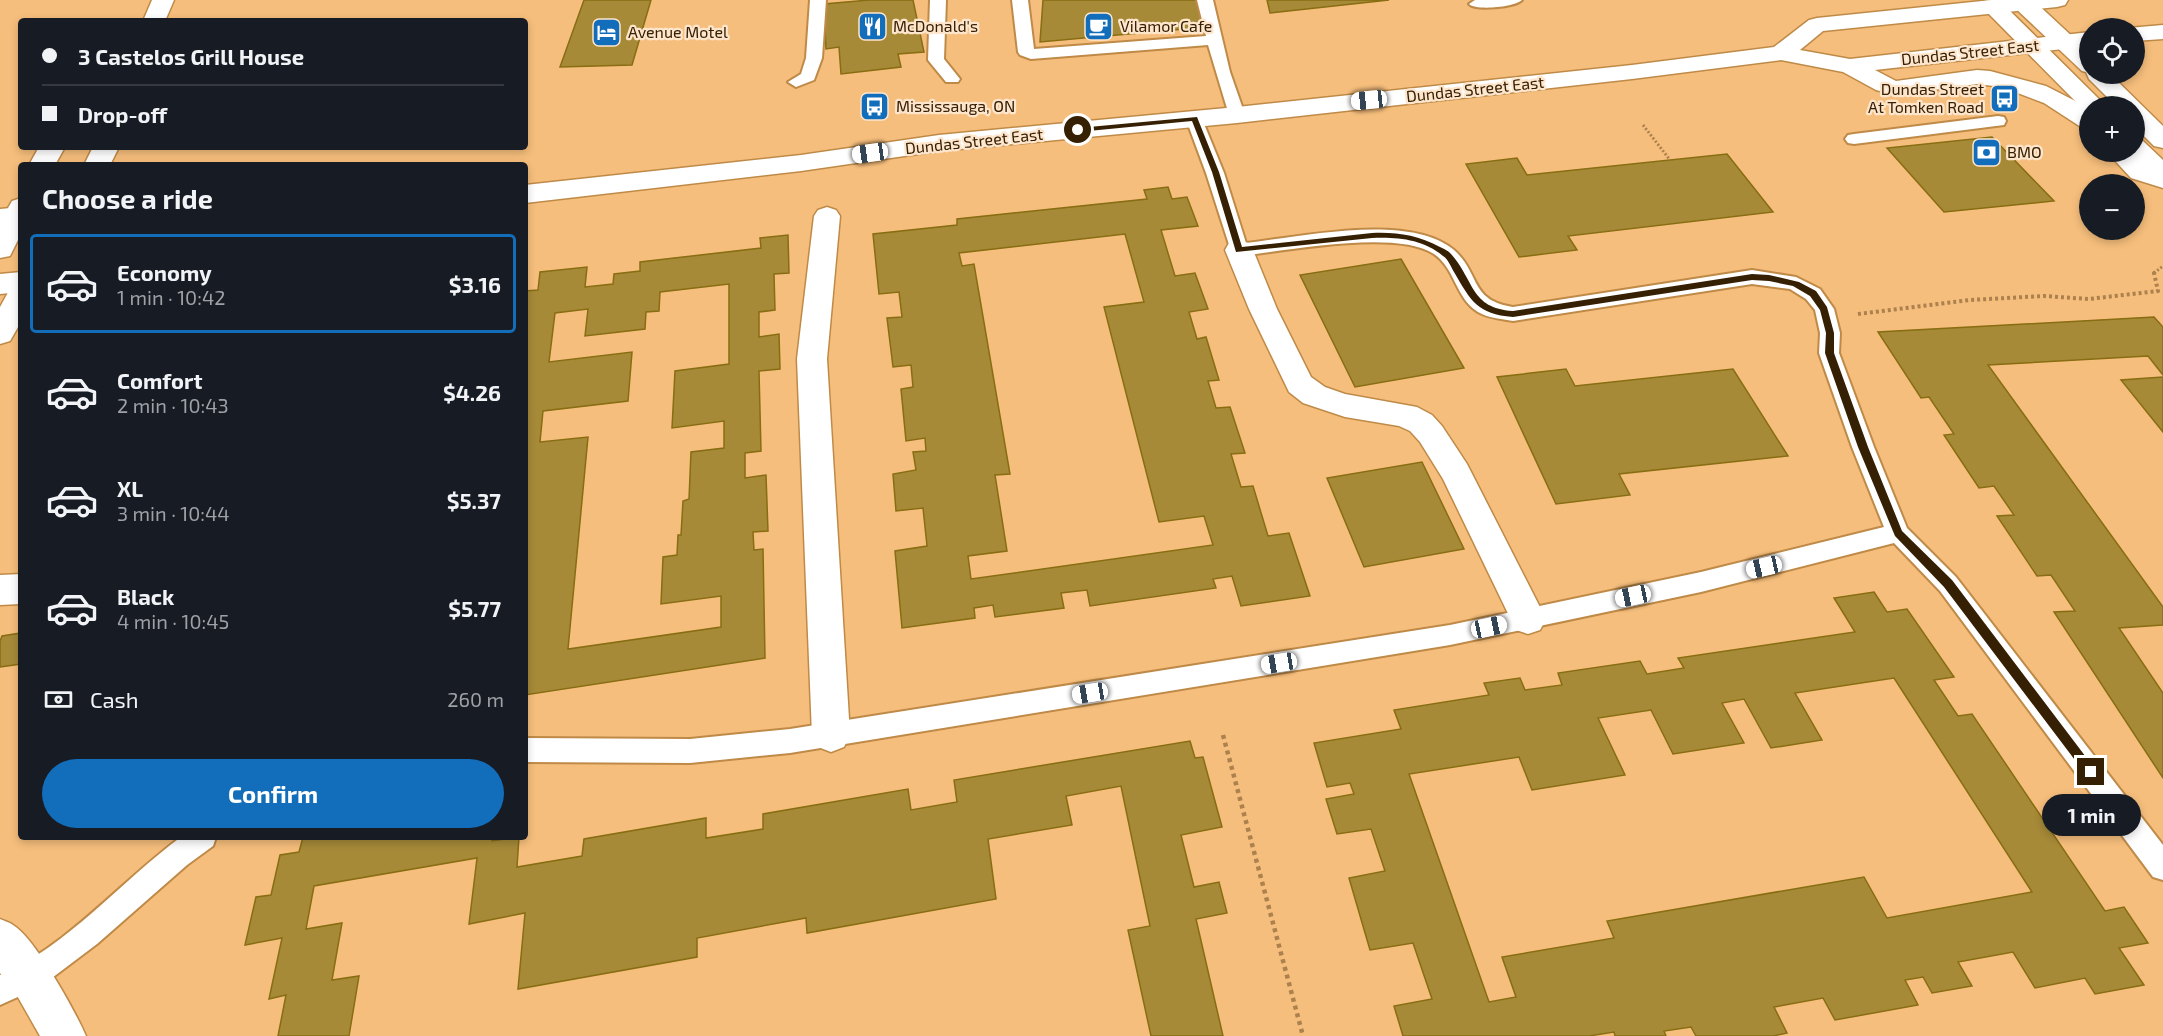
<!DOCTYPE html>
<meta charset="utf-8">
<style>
:root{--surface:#171b24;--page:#20242c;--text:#f1f3f6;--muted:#9ea1a6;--line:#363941;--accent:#126ebb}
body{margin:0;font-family:"Exo 2",sans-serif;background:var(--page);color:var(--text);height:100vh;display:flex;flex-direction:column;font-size:22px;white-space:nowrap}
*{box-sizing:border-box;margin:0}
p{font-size:20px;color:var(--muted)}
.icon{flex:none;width:33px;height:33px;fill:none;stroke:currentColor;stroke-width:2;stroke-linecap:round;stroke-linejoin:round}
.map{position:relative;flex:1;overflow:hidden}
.details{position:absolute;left:18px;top:162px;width:510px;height:678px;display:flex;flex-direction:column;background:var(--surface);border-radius:6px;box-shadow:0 3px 9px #0003}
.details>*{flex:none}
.hud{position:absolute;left:18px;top:18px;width:510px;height:132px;border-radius:6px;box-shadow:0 3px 9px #0003;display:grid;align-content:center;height:132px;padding:0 24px;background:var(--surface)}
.buttons{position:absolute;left:2079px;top:18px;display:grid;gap:12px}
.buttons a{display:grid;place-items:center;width:66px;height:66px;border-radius:50%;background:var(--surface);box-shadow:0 3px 9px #0003;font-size:30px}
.end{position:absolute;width:27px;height:27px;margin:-14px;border:8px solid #362004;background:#fff;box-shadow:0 0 0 3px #fff}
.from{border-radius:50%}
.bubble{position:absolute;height:42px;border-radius:21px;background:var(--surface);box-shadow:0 3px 9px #0003;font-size:20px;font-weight:700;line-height:42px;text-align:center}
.car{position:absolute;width:18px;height:36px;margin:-18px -9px;border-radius:8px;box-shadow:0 0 4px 2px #0007;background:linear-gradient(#fff 24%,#345 0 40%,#fff 0 76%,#345 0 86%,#fff 0)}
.hud b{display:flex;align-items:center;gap:21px;height:57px;font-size:22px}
.hud b+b{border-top:2px solid var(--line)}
.hud i{width:15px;height:15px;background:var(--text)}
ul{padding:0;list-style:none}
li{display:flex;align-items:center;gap:18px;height:99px;margin:0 12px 9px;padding:0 12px;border:3px solid transparent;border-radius:6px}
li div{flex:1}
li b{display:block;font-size:22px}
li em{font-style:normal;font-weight:700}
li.active{border-color:var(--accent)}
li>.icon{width:54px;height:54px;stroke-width:1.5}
h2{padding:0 24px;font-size:27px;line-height:72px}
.pay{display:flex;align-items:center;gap:15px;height:66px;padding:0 24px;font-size:22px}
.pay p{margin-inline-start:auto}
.action{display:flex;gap:12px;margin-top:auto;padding:12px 24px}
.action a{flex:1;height:69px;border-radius:36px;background:var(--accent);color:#fff;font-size:24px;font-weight:700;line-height:69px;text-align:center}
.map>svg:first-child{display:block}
.building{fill:#a68a38;stroke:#886d12;stroke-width:1.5;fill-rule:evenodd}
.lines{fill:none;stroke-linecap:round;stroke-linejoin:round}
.lane-casing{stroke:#bf8a47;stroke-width:4}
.street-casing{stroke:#bf8a47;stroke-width:3}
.secondary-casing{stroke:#bf8a47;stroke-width:3}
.primary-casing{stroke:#bf8a47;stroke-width:3}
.path-far2{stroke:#ac814e;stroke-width:3;stroke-dasharray:2 2;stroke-linecap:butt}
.path-far1{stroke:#ac814e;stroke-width:4;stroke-dasharray:3 3;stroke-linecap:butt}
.path{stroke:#ac814e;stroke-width:4.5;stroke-dasharray:4 4;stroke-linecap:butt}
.lane{fill:#fff;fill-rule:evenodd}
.street{fill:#fff;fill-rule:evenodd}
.secondary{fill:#fff;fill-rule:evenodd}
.primary{fill:#fff;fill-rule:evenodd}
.route{fill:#362004}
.labels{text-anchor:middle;stroke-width:4.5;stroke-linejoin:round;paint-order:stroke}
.far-poi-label{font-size:16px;fill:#362004;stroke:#fee6cd;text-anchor:start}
.far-street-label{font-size:16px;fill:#362004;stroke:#fee6cd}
</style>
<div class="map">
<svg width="2163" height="1036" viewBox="0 0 2163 1036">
<rect width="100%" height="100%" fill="#f6be7c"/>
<g class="building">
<polygon points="584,0 651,0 632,65 560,67"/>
<polygon points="869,0 913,0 924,52 898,54 901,67 841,74 839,47 826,49 824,4"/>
<polygon points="1043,0 1197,0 1206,27 1040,42"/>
<polygon points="1267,0 1389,0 1270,13"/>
<polygon points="1992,137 2054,201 1944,212 1887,148"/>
<polygon points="1727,154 1773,212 1568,236 1577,250 1519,257 1466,164 1517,158 1527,175"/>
<path d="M 1168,187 L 1172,199 L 1187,197 L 1198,226 L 1161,230 L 1175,276 L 1195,273 L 1208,309 L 1189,312 L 1197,339 L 1206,337 L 1219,380 L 1208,381 L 1216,408 L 1230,407 L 1245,453 L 1231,454 L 1241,487 L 1253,486 L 1268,536 L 1289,533 L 1310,596 L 1241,606 L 1232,576 L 1213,579 L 1216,588 L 1090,606 L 1087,590 L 1061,593 L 1064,608 L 995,617 L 993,605 L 974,608 L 975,618 L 902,628 L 895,551 L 927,546 L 923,508 L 896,511 L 893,474 L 916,470 L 913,452 L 926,451 L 925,438 L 906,441 L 901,389 L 913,387 L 911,365 L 893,367 L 887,318 L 902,317 L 899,292 L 879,294 L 873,234 L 957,225 L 957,219 L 1147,199 L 1144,190 ZM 1125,234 L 1144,302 L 1104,307 L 1159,522 L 1204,516 L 1213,545 L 971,579 L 968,556 L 1007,551 L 995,475 L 1010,474 L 974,264 L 962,266 L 959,253 Z"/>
<path d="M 788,235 L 789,273 L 774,274 L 775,310 L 759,312 L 759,337 L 779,334 L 780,369 L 759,371 L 761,451 L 745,453 L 745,478 L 766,475 L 768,531 L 753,532 L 754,550 L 763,549 L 765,658 L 525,695 L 525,291 L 538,290 L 540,272 L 587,267 L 585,287 L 613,284 L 614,274 L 640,271 L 640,262 L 761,248 L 760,238 ZM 729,284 L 729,364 L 675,371 L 672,428 L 724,421 L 724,448 L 691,452 L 689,499 L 683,501 L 681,535 L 678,535 L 677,555 L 663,557 L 661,604 L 721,596 L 721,627 L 568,649 L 588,437 L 540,442 L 543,411 L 628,401 L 632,352 L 549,362 L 555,313 L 588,309 L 585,336 L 645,329 L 646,312 L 659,311 L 660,292 Z"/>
<polygon points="1401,259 1464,368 1355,387 1300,275"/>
<polygon points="2154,317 2163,327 2163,375 2148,356 1988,365 2163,607 2163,625 2119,628 2163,693 2163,778 2054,612 2075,611 2051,575 2037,576 1997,516 2014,515 1994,486 1979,488 1944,435 1954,434 1929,397 1921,398 1878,332"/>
<polygon points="1566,369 1575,386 1733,369 1788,456 1619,474 1630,495 1556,504 1497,377"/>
<polygon points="2163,377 2163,432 2121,380"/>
<polygon points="1422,462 1464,549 1364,567 1327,478"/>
<path d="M 1874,592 L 1887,612 L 1907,609 L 1954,677 L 1934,680 L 1958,716 L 1972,714 L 2105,911 L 2124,907 L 2148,943 L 2119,948 L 2144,985 L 2095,994 L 2085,978 L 2035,988 L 2013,952 L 1958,962 L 1972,986 L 1932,993 L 1923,977 L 1905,980 L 1918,1005 L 1835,1020 L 1823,998 L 1774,1007 L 1787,1033 L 1773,1036 L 1696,1036 L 1691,1027 L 1664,1031 L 1666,1036 L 1615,1036 L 1614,1032 L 1589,1036 L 1403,1036 L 1394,1006 L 1432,999 L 1413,943 L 1370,950 L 1349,878 L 1385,871 L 1371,829 L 1337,834 L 1326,799 L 1354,794 L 1350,783 L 1327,787 L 1314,743 L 1401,729 L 1394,710 L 1489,695 L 1484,683 L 1520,678 L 1525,690 L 1562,685 L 1558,673 L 1640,661 L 1647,674 L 1684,668 L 1678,658 L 1855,632 L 1834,598 ZM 1894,678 L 2032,892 L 1887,918 L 1864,877 L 1607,921 L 1614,938 L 1502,957 L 1516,997 L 1489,1002 L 1409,774 L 1519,757 L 1532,790 L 1625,775 L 1598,718 L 1651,710 L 1673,754 L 1744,743 L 1722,703 L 1744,699 L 1771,748 L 1822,740 L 1795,693 Z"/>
<polygon points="21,633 21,664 0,667 0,641 2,636"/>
<polygon points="1190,741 1195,758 1203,757 1222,827 1181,835 1194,887 1219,882 1227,913 1196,919 1223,1036 1151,1036 1128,930 1150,926 1121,786 1066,796 1072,825 988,839 996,899 807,933 806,918 697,938 697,957 518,989 525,913 469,924 477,858 314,886 306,929 342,923 332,980 359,976 349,1036 278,1036 286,995 269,999 282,938 245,945 256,897 271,895 280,855 299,852 303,837 492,837 492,841 519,837 517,867 582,856 584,839 706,818 706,838 763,829 763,814 908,789 911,810 957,802 954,780"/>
</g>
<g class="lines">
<defs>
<g id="lane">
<polygon points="810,0 826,0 822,58 814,80 796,87 788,82 801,74 806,58"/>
<polygon points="930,0 946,0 944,59 960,79 958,82 946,82 928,60"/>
<polygon points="1012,0 1028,0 1034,49 1206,36 1197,0 1213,0 1230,72 1245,115 1243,119 1231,119 1229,115 1208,45 1031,59 1020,55 1018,52"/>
<path d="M 1475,0 L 1522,0 C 1515,7 1476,11 1469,4 Z"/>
<path d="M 1194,114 L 1200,115 L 1202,119 L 1224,173 L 1246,243 C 1300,237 1410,212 1454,250 C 1481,274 1469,300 1513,307 L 1752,270 L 1796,277 L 1820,289 L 1834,309 L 1840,333 L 1839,353 L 1874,447 L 1907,528 L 1956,577 L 2163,845 L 2163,880 L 2153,877 L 1940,591 L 1894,543 L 1701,592 L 1450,645 L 790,753 L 690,763 L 525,762 L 525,738 L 690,739 L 790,729 L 1450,625 L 1701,572 L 1884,527 L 1852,447 L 1819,353 L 1820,333 L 1815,310 L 1806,299 L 1790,289 L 1752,284 L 1513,321 C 1501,319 1488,318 1478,312 C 1456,299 1455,268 1434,254 C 1396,229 1286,251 1239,256 L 1232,254 L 1206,173 L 1186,119 L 1188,115 Z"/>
<polygon points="1998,116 2004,117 2006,121 2004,125 1854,144 1848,143 1845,139 1848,135 1854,134"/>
<path d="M 181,837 L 216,837 L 213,846 L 187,865 L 97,944 L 40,987 L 0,1005 L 0,975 C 67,947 122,880 181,837 Z"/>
</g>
<g id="street">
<polygon points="827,207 836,210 840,216 827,359 850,735 844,747 831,752 818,747 812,735 797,359 814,216 818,210"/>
<polygon points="1239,241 1249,243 1253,250 1277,309 1311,377 1325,387 1345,394 1417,407 1432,415 1442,426 1467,464 1546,619 1540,630 1528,634 1516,630 1443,479 1420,442 1410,431 1399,426 1345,417 1303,403 1289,392 1249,309 1225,250 1229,243"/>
<polygon points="21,574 21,604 0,605 0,575"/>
</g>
<g id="secondary">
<polygon points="152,0 174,0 165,21 143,21"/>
<polygon points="1995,0 2000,1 2106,106 2090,106 2090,112 2085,111 1981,6 1984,1"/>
<polygon points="2014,0 2033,0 2090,53 2090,74 2110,74 2163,126 2163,148 2154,146 2134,126 2134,106 2116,106 2089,79 2086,72 2082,71 2015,8 2012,3"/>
<polygon points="2134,139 2143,141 2163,160 2163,183 2154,181 2124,152 2134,152"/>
<polygon points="39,147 65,147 55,165 29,165"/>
<polygon points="93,147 119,147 110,165 84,165"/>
<polygon points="21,198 21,234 10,256 0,258 0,222 12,201"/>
<polygon points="21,284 21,322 10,341 0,344 0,307 11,287"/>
<path d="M 0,919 C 4,921 9,922 13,925 C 35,938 75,1011 86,1036 L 40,1036 L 15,992 L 0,973 Z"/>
</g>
<g id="primary">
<polygon points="1992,0 2068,0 2065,5 2057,7 1823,31 1800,50 1850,59 2090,32 2090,46 1875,70 1896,81 1977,70 1990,71 2046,86 2089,108 2090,129 2081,127 2044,103 2002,87 1977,84 1895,95 1876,90 1843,72 1781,60 1632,79 1237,123 939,151 801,171 525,203 525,185 801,155 939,135 1237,107 1632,65 1774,47 1809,20 1817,18"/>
<polygon points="2163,25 2163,39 2134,41 2134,28 2128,28"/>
<polygon points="2107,152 2134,152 2149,166 2163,171 2163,188 2131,178"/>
<polygon points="21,207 21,225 0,227 0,209"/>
<polygon points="21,272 21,292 0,294 0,274"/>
</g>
</defs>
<use href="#lane" class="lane-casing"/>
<use href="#street" class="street-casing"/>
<use href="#secondary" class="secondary-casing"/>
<use href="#primary" class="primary-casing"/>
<g class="path-far2">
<polyline points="1643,125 1670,160"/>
<polyline points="2154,273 2163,266"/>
</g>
<polyline class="path-far1" points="1858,314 1970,300 2044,296 2089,299 2158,291 2154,273 2156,272"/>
<polyline class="path" points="1223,735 1303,1036"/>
<use href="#lane" class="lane"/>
<use href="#street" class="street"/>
<use href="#secondary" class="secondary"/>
<use href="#primary" class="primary"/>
</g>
<path class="route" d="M 1197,117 L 1219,172 L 1242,247 L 1372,233 C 1397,232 1417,235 1440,247 C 1444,249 1449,251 1451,254 C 1475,281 1470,308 1513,311 L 1752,274 L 1769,275 L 1799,282 L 1816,291 L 1827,307 L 1834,333 L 1834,353 L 1868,447 L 1902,531 L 1952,580 L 2095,769 L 2095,776 L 2087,776 L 1944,587 L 1895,536 L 1858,447 L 1825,353 L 1826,333 L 1820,310 L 1810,296 L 1793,286 L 1769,281 L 1752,280 L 1513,317 C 1477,314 1471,301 1454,272 C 1451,267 1448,259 1443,256 C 1423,239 1397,237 1372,238 L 1236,252 L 1212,172 L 1192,121 L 1078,132 L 1074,130 L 1078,128 Z"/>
<defs>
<symbol id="restaurant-square" viewBox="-11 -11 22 22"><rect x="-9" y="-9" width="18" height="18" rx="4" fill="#126ebb" stroke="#fee6cd"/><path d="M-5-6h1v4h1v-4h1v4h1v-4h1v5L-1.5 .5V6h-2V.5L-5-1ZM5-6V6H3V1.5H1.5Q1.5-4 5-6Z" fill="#fff"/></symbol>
<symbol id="cafe-square" viewBox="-11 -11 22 22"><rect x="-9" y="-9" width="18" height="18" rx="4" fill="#126ebb" stroke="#fee6cd"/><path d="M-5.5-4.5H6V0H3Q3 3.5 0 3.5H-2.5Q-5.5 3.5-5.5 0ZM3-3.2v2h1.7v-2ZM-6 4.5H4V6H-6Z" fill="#fff"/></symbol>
<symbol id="hotel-square" viewBox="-11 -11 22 22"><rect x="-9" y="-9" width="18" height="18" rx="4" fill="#126ebb" stroke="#fee6cd"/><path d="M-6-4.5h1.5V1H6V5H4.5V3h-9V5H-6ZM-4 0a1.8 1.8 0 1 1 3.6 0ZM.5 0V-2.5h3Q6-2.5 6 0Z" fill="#fff"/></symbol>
<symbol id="bus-square" viewBox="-11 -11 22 22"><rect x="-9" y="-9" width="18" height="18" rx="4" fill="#126ebb" stroke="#fee6cd"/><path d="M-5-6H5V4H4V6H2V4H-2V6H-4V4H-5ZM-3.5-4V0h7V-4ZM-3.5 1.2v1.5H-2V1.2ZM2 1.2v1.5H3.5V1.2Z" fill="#fff"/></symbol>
<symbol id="bank-square" viewBox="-11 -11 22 22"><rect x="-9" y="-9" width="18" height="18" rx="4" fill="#126ebb" stroke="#fee6cd"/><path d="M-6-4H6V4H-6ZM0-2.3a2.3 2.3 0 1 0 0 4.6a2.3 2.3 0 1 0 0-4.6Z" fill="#fff"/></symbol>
</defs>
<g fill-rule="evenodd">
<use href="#restaurant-square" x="856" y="10" width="33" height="33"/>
<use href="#cafe-square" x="1082" y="10" width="33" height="33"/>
<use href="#hotel-square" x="590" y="16" width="33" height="33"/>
<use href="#bus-square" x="1988" y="82" width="33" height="33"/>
<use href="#bus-square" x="858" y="90" width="33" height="33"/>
<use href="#bank-square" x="1970" y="136" width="33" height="33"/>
</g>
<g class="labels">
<g class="far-poi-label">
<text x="893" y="32">McDonald's</text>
<text x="1120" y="32">Vilamor Cafe</text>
<text x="628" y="38">Avenue Motel</text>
<text x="1984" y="95" text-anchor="end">Dundas Street<tspan x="1984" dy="18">At Tomken Road</tspan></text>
<text x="896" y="112">Mississauga, ON</text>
<text x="2007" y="158">BMO</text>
</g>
<g class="far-street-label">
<text transform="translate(1970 52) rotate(-6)" y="6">Dundas Street East</text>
<text transform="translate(1475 89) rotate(-6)" y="6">Dundas Street East</text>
<text transform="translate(974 141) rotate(-6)" y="6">Dundas Street East</text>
</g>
</g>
</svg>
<div class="buttons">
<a><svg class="icon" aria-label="locate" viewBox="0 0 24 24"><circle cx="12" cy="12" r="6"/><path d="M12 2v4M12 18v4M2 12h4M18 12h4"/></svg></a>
<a>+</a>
<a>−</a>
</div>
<i class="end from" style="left:1078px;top:130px"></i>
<i class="end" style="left:2091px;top:772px"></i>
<div class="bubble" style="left:2042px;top:794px;width:99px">1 min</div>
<i class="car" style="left:1369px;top:100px;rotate:264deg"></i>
<i class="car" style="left:870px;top:153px;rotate:262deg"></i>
<i class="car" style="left:1764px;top:567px;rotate:257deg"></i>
<i class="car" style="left:1633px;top:596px;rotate:258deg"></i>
<i class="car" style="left:1489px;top:627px;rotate:78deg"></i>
<i class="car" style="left:1279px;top:663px;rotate:261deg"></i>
<i class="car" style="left:1090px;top:693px;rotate:261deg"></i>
<div class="hud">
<b><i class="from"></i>3 Castelos Grill House</b>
<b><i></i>Drop-off</b>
</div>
<section class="details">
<h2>Choose a ride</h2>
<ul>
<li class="active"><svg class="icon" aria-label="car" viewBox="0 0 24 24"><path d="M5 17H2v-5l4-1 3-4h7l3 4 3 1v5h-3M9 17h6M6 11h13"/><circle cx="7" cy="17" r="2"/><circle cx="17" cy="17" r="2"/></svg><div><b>Economy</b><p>1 min · 10:42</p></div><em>$3.16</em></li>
<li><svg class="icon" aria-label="car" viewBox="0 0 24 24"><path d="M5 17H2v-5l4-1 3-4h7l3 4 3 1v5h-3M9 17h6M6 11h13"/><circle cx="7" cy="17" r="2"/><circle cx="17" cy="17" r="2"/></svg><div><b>Comfort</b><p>2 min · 10:43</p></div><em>$4.26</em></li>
<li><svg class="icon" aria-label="car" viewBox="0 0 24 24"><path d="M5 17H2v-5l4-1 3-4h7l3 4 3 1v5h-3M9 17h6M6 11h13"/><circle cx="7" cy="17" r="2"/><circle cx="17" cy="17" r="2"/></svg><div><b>XL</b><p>3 min · 10:44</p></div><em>$5.37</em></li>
<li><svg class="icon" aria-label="car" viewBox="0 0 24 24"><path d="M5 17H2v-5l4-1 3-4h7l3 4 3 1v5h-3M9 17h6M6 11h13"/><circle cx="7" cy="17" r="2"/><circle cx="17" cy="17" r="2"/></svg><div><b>Black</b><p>4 min · 10:45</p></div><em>$5.77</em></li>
</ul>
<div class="pay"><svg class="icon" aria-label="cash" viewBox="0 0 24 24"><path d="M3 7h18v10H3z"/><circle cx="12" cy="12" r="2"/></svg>Cash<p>260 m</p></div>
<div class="action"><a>Confirm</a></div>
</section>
</div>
